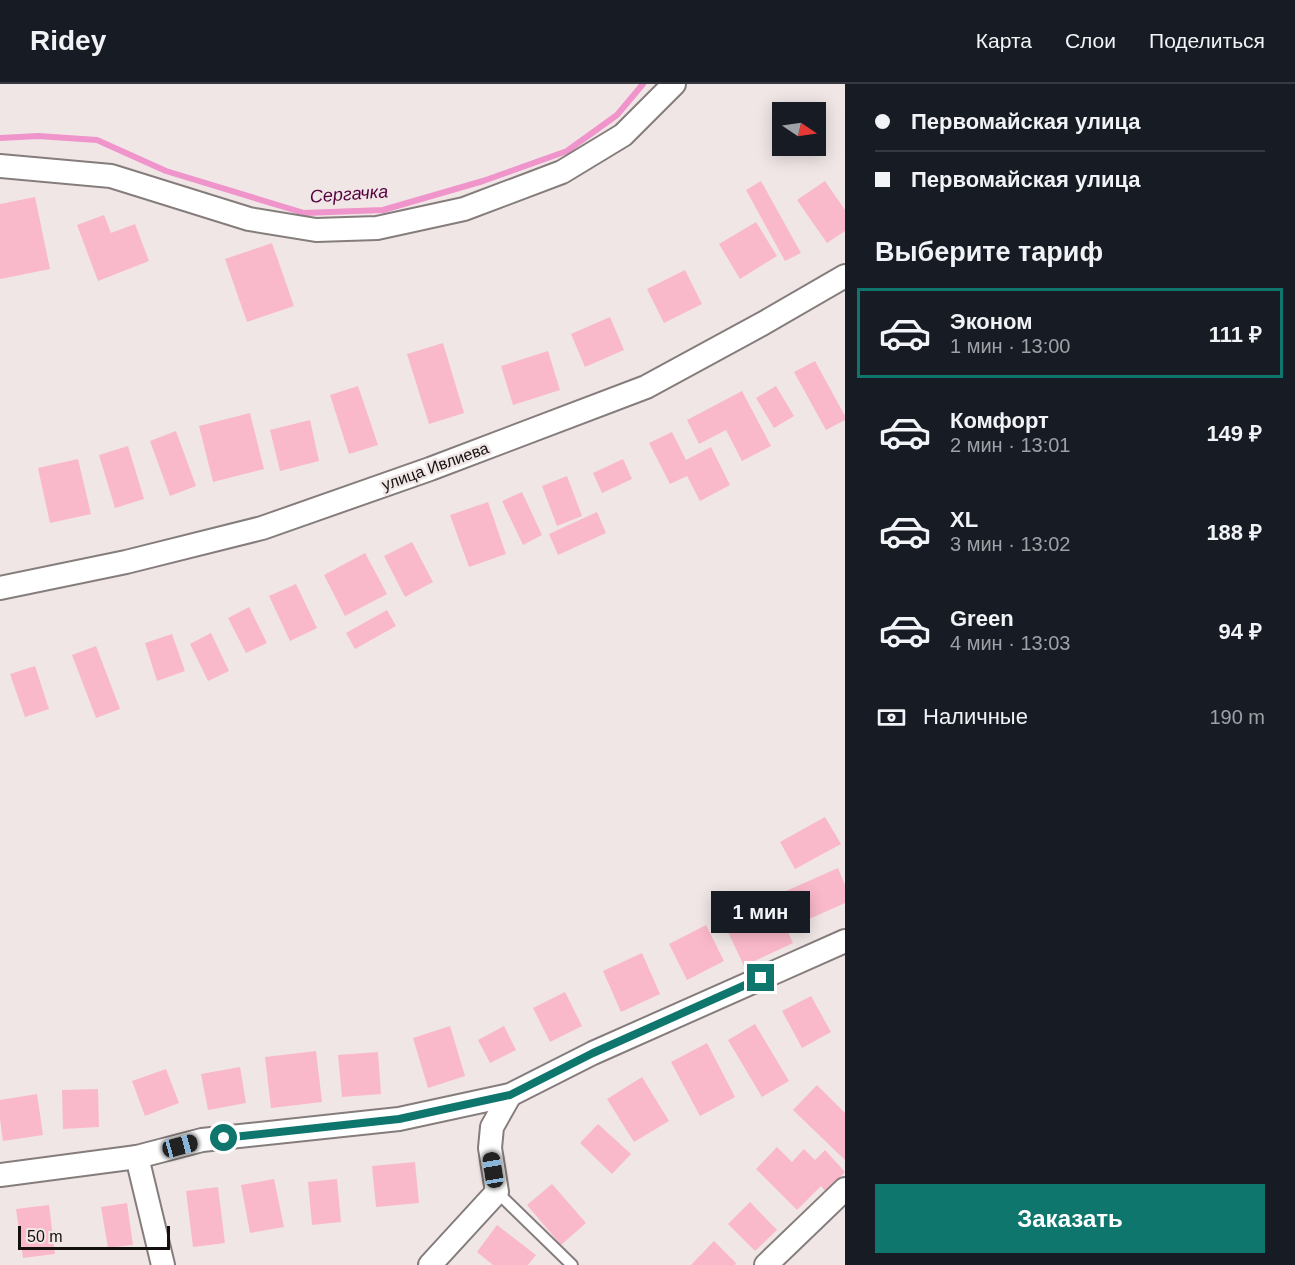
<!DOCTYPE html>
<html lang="ru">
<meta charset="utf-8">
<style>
:root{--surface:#171b24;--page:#242831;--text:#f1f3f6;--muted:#9ea1a6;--line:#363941;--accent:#0f766e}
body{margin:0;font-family:Arial,sans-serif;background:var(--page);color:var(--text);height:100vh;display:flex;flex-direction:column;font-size:22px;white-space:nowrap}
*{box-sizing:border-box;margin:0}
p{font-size:20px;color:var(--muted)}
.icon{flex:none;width:33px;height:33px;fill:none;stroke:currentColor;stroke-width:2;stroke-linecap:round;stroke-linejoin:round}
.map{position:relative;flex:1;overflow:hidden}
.details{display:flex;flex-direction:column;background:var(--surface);width:450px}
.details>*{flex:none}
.top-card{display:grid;align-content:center;height:132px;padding:0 30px;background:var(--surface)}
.needle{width:39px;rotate:103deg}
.tools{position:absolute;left:772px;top:18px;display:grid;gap:12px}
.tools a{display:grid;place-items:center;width:54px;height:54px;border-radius:0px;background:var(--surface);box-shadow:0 3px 15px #0003;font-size:30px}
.scale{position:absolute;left:18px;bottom:15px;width:152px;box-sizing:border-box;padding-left:6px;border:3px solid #13100f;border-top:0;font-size:16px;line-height:21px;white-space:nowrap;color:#13100f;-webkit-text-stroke:4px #f0e6e6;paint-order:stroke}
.end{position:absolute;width:27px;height:27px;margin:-14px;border:8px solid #0f766e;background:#fff;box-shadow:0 0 0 3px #fff}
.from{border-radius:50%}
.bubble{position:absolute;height:42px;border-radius:0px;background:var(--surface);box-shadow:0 3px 15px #0003;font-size:20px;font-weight:600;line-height:42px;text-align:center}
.car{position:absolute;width:18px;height:36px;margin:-18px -9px;border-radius:8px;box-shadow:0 0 4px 2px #0007;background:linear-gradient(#222 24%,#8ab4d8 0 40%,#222 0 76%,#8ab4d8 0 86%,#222 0)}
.top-card b{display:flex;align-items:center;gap:21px;height:57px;font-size:22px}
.top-card b+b{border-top:2px solid var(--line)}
.top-card i{width:15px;height:15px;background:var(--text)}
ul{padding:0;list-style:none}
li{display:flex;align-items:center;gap:18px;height:90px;margin:0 12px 9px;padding:0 18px;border:3px solid transparent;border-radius:0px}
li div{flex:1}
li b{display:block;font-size:22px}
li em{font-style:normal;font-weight:600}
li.active{border-color:var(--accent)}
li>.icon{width:54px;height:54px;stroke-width:1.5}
h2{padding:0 30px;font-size:27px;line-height:72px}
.pay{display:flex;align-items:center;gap:15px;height:66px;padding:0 30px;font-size:22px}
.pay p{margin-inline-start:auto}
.primary-button{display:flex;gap:12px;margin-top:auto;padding:12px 30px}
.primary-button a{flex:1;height:69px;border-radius:0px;background:var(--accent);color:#fff;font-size:24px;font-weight:600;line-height:69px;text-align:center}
header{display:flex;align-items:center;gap:36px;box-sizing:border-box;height:84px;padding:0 30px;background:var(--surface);border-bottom:2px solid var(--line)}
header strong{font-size:28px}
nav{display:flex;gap:33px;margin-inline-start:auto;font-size:21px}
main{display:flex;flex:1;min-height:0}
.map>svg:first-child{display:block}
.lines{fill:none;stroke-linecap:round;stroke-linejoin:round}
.stream{stroke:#f094cc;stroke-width:6}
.building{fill:#fab9ca}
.service-casing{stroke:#857d7c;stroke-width:14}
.minor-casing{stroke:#857d7c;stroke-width:26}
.service{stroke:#fff;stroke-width:10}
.minor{stroke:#fff;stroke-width:22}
.route{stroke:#0f766e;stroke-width:8}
.labels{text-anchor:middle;stroke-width:5;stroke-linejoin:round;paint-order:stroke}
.street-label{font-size:16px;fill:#13100f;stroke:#f0e6e6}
.water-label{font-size:18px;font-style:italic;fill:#56023f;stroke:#f0e6e6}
</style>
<header>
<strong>Ridey</strong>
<nav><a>Карта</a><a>Слои</a><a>Поделиться</a></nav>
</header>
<main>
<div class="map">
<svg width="845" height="1181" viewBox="0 0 845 1181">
<rect width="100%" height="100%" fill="#f0e6e6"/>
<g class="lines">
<polyline class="stream" points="0,54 38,52 97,56 166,87 304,129 383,126 483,97 567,67 617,31 643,0"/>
</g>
<g class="building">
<polygon points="761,97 801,169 785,177 746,106"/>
<polygon points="825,97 845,126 845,147 827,159 797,116"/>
<polygon points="35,113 50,185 0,195 0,120"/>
<polygon points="104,131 111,149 135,140 149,177 98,197 77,141"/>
<polygon points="756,138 777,172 740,195 719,160"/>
<polygon points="272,159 294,222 247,238 225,175"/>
<polygon points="685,186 702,220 664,239 647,205"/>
<polygon points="610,233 624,266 585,283 571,250"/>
<polygon points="443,259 464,329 429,340 407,270"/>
<polygon points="548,267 560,306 513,321 501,282"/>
<polygon points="815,277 845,332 845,336 826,346 794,288"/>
<polygon points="358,302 378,361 349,370 330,311"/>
<polygon points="776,302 794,332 774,344 756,314"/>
<polygon points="742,307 771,362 742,377 726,346 699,360 687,336"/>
<polygon points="250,329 264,385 213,398 199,342"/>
<polygon points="310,336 319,377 280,387 270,346"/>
<polygon points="176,347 196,402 170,412 150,357"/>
<polygon points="672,348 686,376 711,363 730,401 700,417 687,392 670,400 649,359"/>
<polygon points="128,362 144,415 115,424 99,371"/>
<polygon points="78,375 91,430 50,439 38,384"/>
<polygon points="623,375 632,395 602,409 593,389"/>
<polygon points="567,392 582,432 557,442 542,402"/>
<polygon points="522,408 542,451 523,461 502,417"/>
<polygon points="488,418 506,470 469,483 450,431"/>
<polygon points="597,428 606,449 558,471 549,450"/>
<polygon points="412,458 433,498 405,513 384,472"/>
<polygon points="365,469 387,510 345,532 324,491"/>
<polygon points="296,500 317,544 290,557 269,512"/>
<polygon points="249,523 267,559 246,569 228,534"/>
<polygon points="387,526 396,542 355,565 346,549"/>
<polygon points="211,549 229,587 208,597 190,560"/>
<polygon points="172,550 185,587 157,597 145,559"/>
<polygon points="96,562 120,625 96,634 72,571"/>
<polygon points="35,582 49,625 25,633 10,590"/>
<polygon points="825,733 841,760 795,785 780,758"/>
<polygon points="838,784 845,801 845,819 800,839 786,807"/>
<polygon points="770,810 793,859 744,882 721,833"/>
<polygon points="706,841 724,877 687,896 669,860"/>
<polygon points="642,869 660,910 621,928 603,887"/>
<polygon points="565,908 582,942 550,958 533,924"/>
<polygon points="811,912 831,948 802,964 782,927"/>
<polygon points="755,940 789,997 762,1013 728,956"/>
<polygon points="450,942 465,992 428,1004 413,954"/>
<polygon points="504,942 516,966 490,979 478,956"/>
<polygon points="707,959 735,1013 700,1032 671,978"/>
<polygon points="316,967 322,1018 271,1024 265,973"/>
<polygon points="378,968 381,1010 342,1013 338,971"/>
<polygon points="240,983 246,1019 208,1026 201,990"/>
<polygon points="166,985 179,1019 145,1032 132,997"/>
<polygon points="642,993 669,1037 634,1058 607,1015"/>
<polygon points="817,1001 845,1029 845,1076 793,1026"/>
<polygon points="98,1005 99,1043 63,1045 62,1006"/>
<polygon points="37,1010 43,1051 3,1057 0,1035 0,1016"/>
<polygon points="598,1040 631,1070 612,1090 580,1059"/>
<polygon points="777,1063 792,1078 804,1065 815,1076 825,1066 845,1088 826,1108 821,1102 797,1126 756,1085"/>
<polygon points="415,1078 419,1119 376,1123 372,1082"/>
<polygon points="274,1095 284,1143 250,1149 241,1101"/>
<polygon points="337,1095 341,1138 312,1141 308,1098"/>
<polygon points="552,1100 586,1139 561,1161 527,1121"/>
<polygon points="218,1103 225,1159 193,1163 186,1107"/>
<polygon points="750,1118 777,1146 755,1167 728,1140"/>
<polygon points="127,1119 133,1161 108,1164 101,1123"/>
<polygon points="49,1121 55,1170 23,1174 16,1125"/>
<polygon points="497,1141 536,1171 528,1181 493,1181 477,1168"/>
<polygon points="714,1157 736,1179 735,1181 691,1181"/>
</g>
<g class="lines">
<defs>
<polyline id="service" points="497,1108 572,1181"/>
<g id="minor">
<polyline points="0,82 111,92 249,135 316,146 377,144 464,125 562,88 623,51 674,0"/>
<polyline points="0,504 126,478 262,444 430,385 646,303 762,240 845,192"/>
<polyline points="137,1073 163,1181"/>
<polyline points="0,1091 137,1073 202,1056 399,1035 510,1011 593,969 845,857"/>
<polyline points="430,1181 497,1108 490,1064 492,1043 510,1011"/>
<polyline points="766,1181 845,1105"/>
</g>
</defs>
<use href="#service" class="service-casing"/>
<use href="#minor" class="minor-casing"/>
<use href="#service" class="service"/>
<use href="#minor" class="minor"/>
</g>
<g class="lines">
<polyline class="route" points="224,1054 399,1035 510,1011 593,969 761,894"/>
</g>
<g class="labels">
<g class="street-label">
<text transform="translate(435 382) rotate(-20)" y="6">улица Ивлиева</text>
</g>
<g class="water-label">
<text transform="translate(349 110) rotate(-4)" y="6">Сергачка</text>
</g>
</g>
</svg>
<div class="tools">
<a><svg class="needle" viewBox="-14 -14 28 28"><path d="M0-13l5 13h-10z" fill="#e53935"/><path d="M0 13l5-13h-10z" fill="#9ea1a6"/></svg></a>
</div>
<div class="scale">50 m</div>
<i class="end from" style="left:224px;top:1054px"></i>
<i class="end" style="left:761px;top:894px"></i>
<div class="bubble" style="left:711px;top:807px;width:99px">1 мин</div>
<i class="car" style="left:180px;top:1062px;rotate:75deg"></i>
<i class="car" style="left:493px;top:1086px;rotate:351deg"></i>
</div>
<section class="details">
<div class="top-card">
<b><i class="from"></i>Первомайская улица</b>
<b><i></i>Первомайская улица</b>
</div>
<h2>Выберите тариф</h2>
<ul>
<li class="active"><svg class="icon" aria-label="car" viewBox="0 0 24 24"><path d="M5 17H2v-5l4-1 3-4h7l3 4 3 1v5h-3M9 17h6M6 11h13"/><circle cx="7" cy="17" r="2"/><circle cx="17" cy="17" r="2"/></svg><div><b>Эконом</b><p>1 мин · 13:00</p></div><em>111 ₽</em></li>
<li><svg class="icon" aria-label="car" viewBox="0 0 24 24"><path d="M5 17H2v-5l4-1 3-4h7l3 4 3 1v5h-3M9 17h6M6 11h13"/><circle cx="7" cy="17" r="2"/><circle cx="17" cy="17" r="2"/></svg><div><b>Комфорт</b><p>2 мин · 13:01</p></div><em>149 ₽</em></li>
<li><svg class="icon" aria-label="car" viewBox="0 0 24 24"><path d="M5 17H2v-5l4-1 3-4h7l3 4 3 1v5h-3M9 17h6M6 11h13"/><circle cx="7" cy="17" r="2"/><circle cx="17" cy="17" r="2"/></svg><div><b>XL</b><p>3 мин · 13:02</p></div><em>188 ₽</em></li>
<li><svg class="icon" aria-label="car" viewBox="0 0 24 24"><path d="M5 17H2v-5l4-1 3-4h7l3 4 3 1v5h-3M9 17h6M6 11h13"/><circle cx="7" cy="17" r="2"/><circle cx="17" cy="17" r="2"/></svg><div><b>Green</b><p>4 мин · 13:03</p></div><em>94 ₽</em></li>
</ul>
<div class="pay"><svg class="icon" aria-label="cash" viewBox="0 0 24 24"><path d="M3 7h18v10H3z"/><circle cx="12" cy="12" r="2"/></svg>Наличные<p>190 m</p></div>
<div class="primary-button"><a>Заказать</a></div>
</section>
</main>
